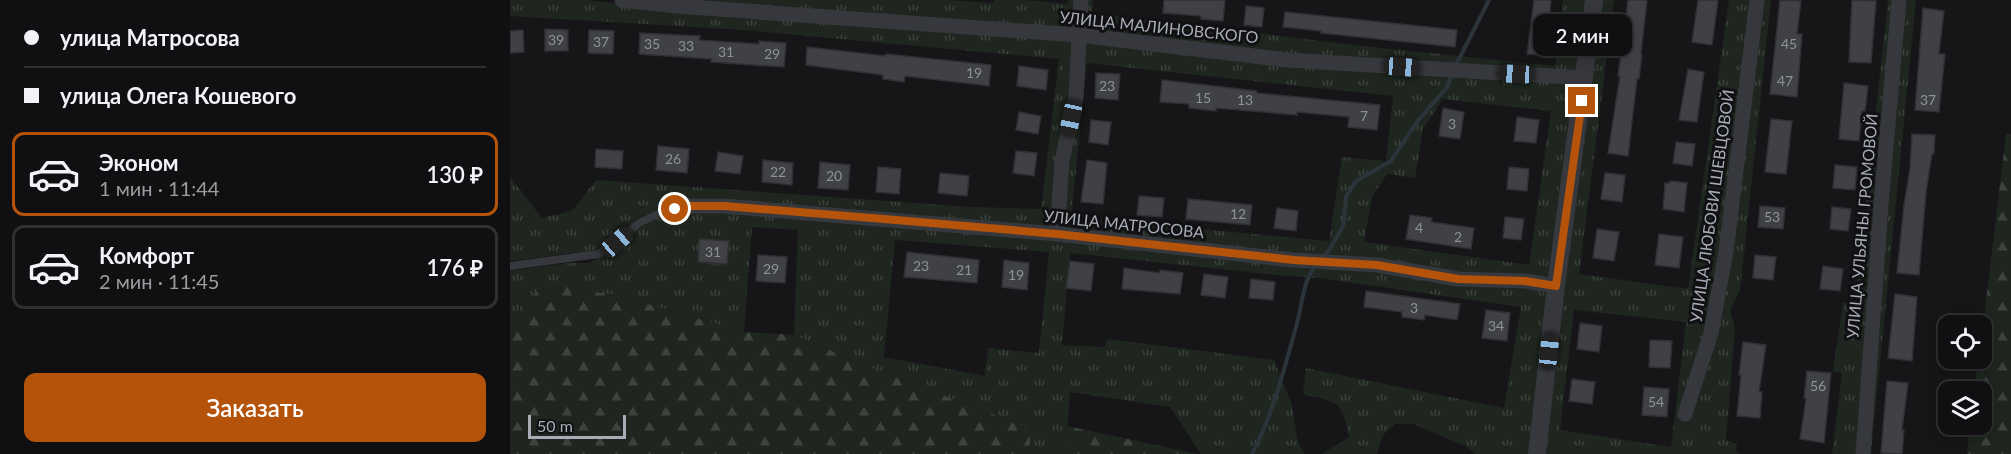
<!DOCTYPE html>
<html lang="ru">
<meta charset="utf-8">
<style>
:root{--surface:#101012;--page:#1e1e20;--text:#f1f3f6;--muted:#9c9d9f;--line:#303032;--accent:#b45309}
body{margin:0;font-family:Lato,sans-serif;background:var(--page);color:var(--text);height:100vh;display:flex;flex-direction:column;font-size:22px;white-space:nowrap}
*{box-sizing:border-box;margin:0}
p{font-size:20px;color:var(--muted)}
.icon{flex:none;width:33px;height:33px;fill:none;stroke:currentColor;stroke-width:2;stroke-linecap:round;stroke-linejoin:round}
.map{position:relative;flex:1;overflow:hidden}
.sheet{display:flex;flex-direction:column;background:var(--surface);width:510px}
.sheet>*{flex:none}
.banner{display:grid;align-content:center;height:132px;padding:0 24px;background:var(--surface)}
.fabs{position:absolute;left:1428px;top:315px;display:grid;gap:12px}
.fabs a{display:grid;place-items:center;width:54px;height:54px;border-radius:12px;background:var(--surface);box-shadow:0 3px 15px #0003,0 0 0 2px var(--line);font-size:30px}
.scale{position:absolute;left:18px;bottom:15px;width:98px;box-sizing:border-box;padding-left:6px;border:3px solid #a8acb7;border-top:0;font-size:16px;line-height:21px;white-space:nowrap;color:#a8acb7;-webkit-text-stroke:4px #111113;paint-order:stroke}
.end{position:absolute;width:27px;height:27px;margin:-14px;border:8px solid #b45309;background:#fff;box-shadow:0 0 0 3px #fff}
.from{border-radius:50%}
.bubble{position:absolute;height:42px;border-radius:12px;background:var(--surface);box-shadow:0 3px 15px #0003,0 0 0 2px var(--line);font-size:20px;font-weight:600;line-height:42px;text-align:center}
.car{position:absolute;width:18px;height:36px;margin:-18px -9px;border-radius:8px;box-shadow:0 0 4px 2px #0007;background:linear-gradient(#222 24%,#8ab4d8 0 40%,#222 0 76%,#8ab4d8 0 86%,#222 0)}
.banner b{display:flex;align-items:center;gap:21px;height:57px;font-size:22px}
.banner b+b{border-top:2px solid var(--line)}
.banner i{width:15px;height:15px;background:var(--text)}
ul{padding:0;list-style:none}
li{display:flex;align-items:center;gap:18px;height:84px;margin:0 12px 9px;padding:0 12px;border:3px solid var(--line);border-radius:12px}
li div{flex:1}
li b{display:block;font-size:22px}
li em{font-style:normal;font-weight:600}
li.current{border-color:var(--accent)}
li>.icon{width:54px;height:54px;stroke-width:1.5}
.cta{display:flex;gap:12px;margin-top:auto;padding:12px 24px}
.cta a{flex:1;height:69px;border-radius:12px;background:var(--accent);color:#fff;font-size:24px;font-weight:600;line-height:69px;text-align:center}
main{display:flex;flex:1;min-height:0}
.map>svg:first-child{display:block}
.grass{fill:url(#grass-tufts);fill-rule:evenodd}
.forest{fill:url(#forest-firs)}
.lines{fill:none;stroke-linecap:round;stroke-linejoin:round}
.stream{stroke:#2c343b;stroke-width:4}
.building{fill:#404145;stroke:#303034;stroke-width:1.5}
.service{stroke:#37383d;stroke-width:8}
.minor{stroke:#37383d;stroke-width:15}
.tertiary{stroke:#37383d;stroke-width:18}
.route{stroke:#b45309;stroke-width:8}
.labels{text-anchor:middle;stroke-width:6;stroke-linejoin:round;paint-order:stroke}
.number-label{font-size:14px;fill:#8e919a}
.street-label{font-size:16px;fill:#a8acb7;stroke:#111113}
</style>
<main>
<section class="sheet">
<div class="banner">
<b><i class="from"></i>улица Матросова</b>
<b><i></i>улица Олега Кошевого</b>
</div>
<ul>
<li class="current"><svg class="icon" aria-label="car" viewBox="0 0 24 24"><path d="M5 17H2v-5l4-1 3-4h7l3 4 3 1v5h-3M9 17h6M6 11h13"/><circle cx="7" cy="17" r="2"/><circle cx="17" cy="17" r="2"/></svg><div><b>Эконом</b><p>1 мин · 11:44</p></div><em>130 ₽</em></li>
<li><svg class="icon" aria-label="car" viewBox="0 0 24 24"><path d="M5 17H2v-5l4-1 3-4h7l3 4 3 1v5h-3M9 17h6M6 11h13"/><circle cx="7" cy="17" r="2"/><circle cx="17" cy="17" r="2"/></svg><div><b>Комфорт</b><p>2 мин · 11:45</p></div><em>176 ₽</em></li>
</ul>
<div class="cta"><a>Заказать</a></div>
</section>
<div class="map">
<svg width="1501" height="454" viewBox="0 0 1501 454">
<defs>
<pattern id="grass-tufts" width="24" height="20" patternUnits="userSpaceOnUse" patternTransform="scale(1.5)"><rect width="24" height="20" fill="#1e261f"/><path d="M3 7l-1-3M5 7V3M7 7l1-3M15 17l-1-3M17 17v-4M19 17l1-3" fill="none" stroke="#3c433d"/></pattern>
<pattern id="forest-firs" width="22" height="20" patternUnits="userSpaceOnUse" patternTransform="scale(1.5)"><rect width="22" height="20" fill="#1e261f"/><path d="M5 1l3.5 6h-7zM16 11l3.5 6h-7z" fill="#3c433d"/></pattern>
</defs>
<rect width="100%" height="100%" fill="#161618"/>
<g class="grass">
<polygon points="0,0 75,0 166,10 561,39 564,43 562,98 540,229 178,201 151,208 127,219 104,239 85,250 0,261 0,177 32,218 62,211 86,180 461,207 531,209 549,59 234,30 0,16"/>
<polygon points="140,0 435,0 483,3 485,0 516,0 557,4 558,0 567,0 565,28"/>
<polygon points="574,0 583,0 582,13 843,45 1045,66 1053,0 1078,0 1069,69 1063,72 779,57 574,32"/>
<path d="M 1092,0 L 1104,0 L 1069,274 L 1178,289 L 1219,0 L 1242,0 L 1208,333 L 1251,0 L 1261,0 L 1230,290 L 1220,310 L 1225,329 L 1216,440 L 1227,444 L 1226,452 L 1231,454 L 1033,454 ZM 1064,310 L 1176,322 L 1161,447 L 1050,430 Z"/>
<polygon points="1378,0 1384,0 1347,454 1322,454 1332,373 1323,371 1333,303 1345,303"/>
<polygon points="1395,0 1406,0 1361,454 1359,454"/>
<path d="M 571,41 L 1063,81 L 1067,85 L 1043,278 L 948,276 L 552,231 ZM 577,63 L 883,96 L 876,161 L 832,157 L 819,241 L 561,217 ZM 933,99 L 1041,111 L 1019,265 L 854,242 L 862,197 L 877,174 L 905,178 L 913,129 Z"/>
<path d="M 177,211 L 387,224 L 1029,289 L 1036,293 L 1039,298 L 1021,454 L 965,454 L 955,446 L 904,424 L 885,424 L 873,435 L 867,454 L 812,454 L 839,437 C 832,399 828,403 793,394 L 796,368 L 994,408 L 1011,307 L 809,278 L 777,276 L 560,253 L 552,345 L 595,347 L 597,339 L 764,360 L 782,405 L 788,443 L 795,454 L 691,454 L 660,407 L 560,392 L 556,454 L 519,454 L 521,429 L 357,366 L 284,335 L 288,230 L 242,227 L 234,332 L 107,295 L 30,287 L 9,312 L 0,308 L 0,271 L 57,263 L 80,263 L 111,244 L 132,226 L 151,217 ZM 385,240 L 539,252 L 529,353 L 478,348 L 475,376 L 374,357 Z"/>
</g>
<g class="forest">
<polygon points="1496,134 1501,134 1501,454 1457,454 1460,425 1472,424 1472,392 1464,391 1468,359 1472,358 1472,334"/>
<polygon points="62,275 78,291 107,295 234,332 284,335 357,366 521,429 519,454 0,454 0,308 9,312 30,287"/>
<polygon points="557,426 688,454 556,454"/>
</g>
<g class="lines">
<g class="stream">
<polyline points="945,67 979,0"/>
<polyline points="813,257 820,249 833,226 836,197 846,181 881,161 906,123 937,87 942,74"/>
<path d="M 742,454 C 763,414 774,370 786,327 C 792,307 792,282 806,265"/>
</g>
</g>
<g class="building">
<polygon points="654,0 715,0 713,21 691,19 691,16 653,13"/>
<polygon points="1024,0 1041,0 1036,55 1017,54"/>
<polygon points="1118,0 1137,0 1131,54 1132,54 1129,79 1127,79 1118,156 1098,153 1110,76 1108,76"/>
<polygon points="1188,0 1208,0 1202,45 1182,42"/>
<polygon points="1270,0 1291,1 1287,34 1292,34 1287,97 1260,94"/>
<polygon points="1342,0 1366,1 1361,63 1339,62"/>
<polygon points="736,6 754,8 752,27 734,25"/>
<polygon points="1413,8 1434,11 1429,54 1435,54 1429,112 1405,110"/>
<polygon points="775,12 947,30 945,47 811,33 811,31 773,27"/>
<polygon points="35,29 58,30 58,51 35,51"/>
<polygon points="13,30 14,52 0,53 0,31"/>
<polygon points="79,30 104,31 103,54 78,53"/>
<polygon points="130,33 190,36 189,40 249,44 249,41 276,43 274,67 201,62 202,59 129,54"/>
<polygon points="297,47 376,56 376,54 481,65 479,86 395,76 394,82 373,79 373,75 296,65"/>
<polygon points="509,66 538,70 536,90 507,86"/>
<polygon points="1178,69 1194,72 1187,122 1169,120"/>
<polygon points="586,73 610,74 608,100 585,98"/>
<polygon points="652,80 747,91 747,93 870,105 867,130 838,127 839,117 787,112 787,115 706,108 706,111 679,108 679,104 650,102"/>
<polygon points="1334,83 1358,86 1355,111 1352,111 1349,141 1329,139"/>
<polygon points="933,108 954,112 950,139 929,136"/>
<polygon points="509,112 531,116 528,134 506,130"/>
<polygon points="1007,117 1029,120 1026,143 1004,141"/>
<polygon points="1261,119 1282,121 1276,174 1255,172"/>
<polygon points="581,120 601,122 598,145 579,142"/>
<polygon points="1402,134 1425,135 1424,154 1422,154 1416,192 1409,275 1387,273 1394,205 1400,168"/>
<polygon points="1166,142 1185,144 1182,166 1163,163"/>
<polygon points="148,146 179,149 177,173 146,170"/>
<polygon points="86,149 113,151 112,169 85,167"/>
<polygon points="506,151 527,153 524,176 503,173"/>
<polygon points="208,152 233,156 230,174 205,171"/>
<polygon points="253,160 283,163 282,185 252,182"/>
<polygon points="577,160 597,163 593,204 571,202"/>
<polygon points="310,162 340,165 338,190 308,188"/>
<polygon points="1325,165 1347,167 1345,190 1323,188"/>
<polygon points="368,167 391,169 389,194 366,192"/>
<polygon points="999,167 1019,169 1017,191 997,189"/>
<polygon points="430,173 459,176 457,196 428,193"/>
<polygon points="1095,173 1115,175 1112,202 1091,199"/>
<polygon points="1160,181 1177,183 1174,212 1153,209 1155,183 1160,183"/>
<polygon points="629,196 654,198 652,217 627,215"/>
<polygon points="678,199 742,205 740,225 676,219"/>
<polygon points="1250,206 1275,208 1273,229 1248,227"/>
<polygon points="1322,207 1341,209 1338,231 1320,229"/>
<polygon points="767,208 788,211 786,231 764,228"/>
<polygon points="900,215 922,218 921,222 964,228 961,249 896,239"/>
<polygon points="995,217 1014,219 1011,240 993,238"/>
<polygon points="1087,229 1109,232 1104,261 1083,258"/>
<polygon points="1149,234 1173,237 1169,268 1145,265"/>
<polygon points="189,239 219,241 217,264 188,262"/>
<polygon points="397,252 469,260 467,283 394,277"/>
<polygon points="248,255 277,257 275,283 246,281"/>
<polygon points="1245,255 1266,257 1263,280 1243,278"/>
<polygon points="494,260 519,263 517,290 492,287"/>
<polygon points="560,261 584,264 581,291 556,288"/>
<polygon points="1313,266 1333,269 1330,291 1310,289"/>
<polygon points="614,268 650,273 650,270 673,273 670,294 612,289"/>
<polygon points="694,274 718,277 715,298 691,295"/>
<polygon points="741,279 765,282 763,300 739,298"/>
<polygon points="856,291 950,304 947,320 915,315 914,320 892,317 892,312 854,307"/>
<polygon points="1385,294 1407,297 1402,361 1378,358"/>
<polygon points="976,310 1000,313 997,341 972,338"/>
<polygon points="1070,323 1092,326 1089,352 1067,349"/>
<polygon points="1140,340 1162,341 1160,368 1139,367"/>
<polygon points="1233,342 1256,345 1249,392 1252,392 1250,418 1227,416 1231,375 1229,375"/>
<polygon points="1297,371 1321,373 1314,443 1290,439 1296,399 1294,398"/>
<polygon points="1062,379 1085,382 1082,404 1059,401"/>
<polygon points="1377,381 1398,383 1392,430 1394,430 1392,454 1371,453"/>
<polygon points="1134,387 1159,389 1157,417 1132,415"/>
</g>
<g class="lines">
<polyline class="service" points="0,266 88,254 107,242 129,223 152,212 177,206"/>
<g class="minor">
<polyline points="112,0 167,6 568,35 778,60 1075,78"/>
<polyline points="177,206 214,206 547,234 784,260 867,265 948,279 1015,281 1046,286"/>
<polyline points="547,234 552,161 566,97 571,0"/>
<polyline points="1175,414 1201,333 1216,252 1247,0"/>
<polyline points="1353,454 1372,193 1389,0"/>
</g>
<polyline class="tertiary" points="1027,454 1046,286 1084,0"/>
</g>
<g class="lines">
<polyline class="route" points="165,209 177,206 214,206 386,220 547,234 784,260 867,265 948,279 1015,281 1046,286 1072,101"/>
</g>
<g class="labels">
<g class="number-label">
<text x="46" y="45">39</text>
<text x="91" y="47">37</text>
<text x="142" y="49">35</text>
<text x="1279" y="49">45</text>
<text x="176" y="51">33</text>
<text x="216" y="57">31</text>
<text x="262" y="59">29</text>
<text x="464" y="78">19</text>
<text x="1275" y="86">47</text>
<text x="597" y="91">23</text>
<text x="693" y="103">15</text>
<text x="735" y="105">13</text>
<text x="1418" y="105">37</text>
<text x="854" y="121">7</text>
<text x="942" y="129">3</text>
<text x="163" y="164">26</text>
<text x="268" y="177">22</text>
<text x="324" y="181">20</text>
<text x="728" y="219">12</text>
<text x="1262" y="222">53</text>
<text x="909" y="233">4</text>
<text x="948" y="242">2</text>
<text x="203" y="257">31</text>
<text x="411" y="271">23</text>
<text x="261" y="274">29</text>
<text x="454" y="275">21</text>
<text x="506" y="280">19</text>
<text x="904" y="313">3</text>
<text x="986" y="331">34</text>
<text x="1308" y="391">56</text>
<text x="1146" y="407">54</text>
</g>
<g class="street-label">
<text transform="translate(649 27) rotate(6)" y="6">УЛИЦА МАЛИНОВСКОГО</text>
<text transform="translate(1202 206) rotate(-82)" y="6">УЛИЦА ЛЮБОВИ ШЕВЦОВОЙ</text>
<text transform="translate(614 224) rotate(6)" y="6">УЛИЦА МАТРОСОВА</text>
<text transform="translate(1352 226) rotate(-85)" y="6">УЛИЦА УЛЬЯНЫ ГРОМОВОЙ</text>
</g>
</g>
</svg>
<div class="fabs">
<a><svg class="icon" aria-label="locate" viewBox="0 0 24 24"><circle cx="12" cy="12" r="6"/><path d="M12 2v4M12 18v4M2 12h4M18 12h4"/></svg></a>
<a><svg class="icon" aria-label="layers" viewBox="0 0 24 24"><path d="M12 4l9 5-9 5-9-5zM3 14l9 5 9-5"/></svg></a>
</div>
<div class="scale">50 m</div>
<i class="end from" style="left:165px;top:209px"></i>
<i class="end" style="left:1072px;top:101px"></i>
<div class="bubble" style="left:1023px;top:14px;width:99px">2 мин</div>
<i class="car" style="left:892px;top:67px;rotate:94deg"></i>
<i class="car" style="left:1006px;top:74px;rotate:273deg"></i>
<i class="car" style="left:561px;top:118px;rotate:192deg"></i>
<i class="car" style="left:107px;top:242px;rotate:49deg"></i>
<i class="car" style="left:1039px;top:351px;rotate:6deg"></i>
</div>
</main>
